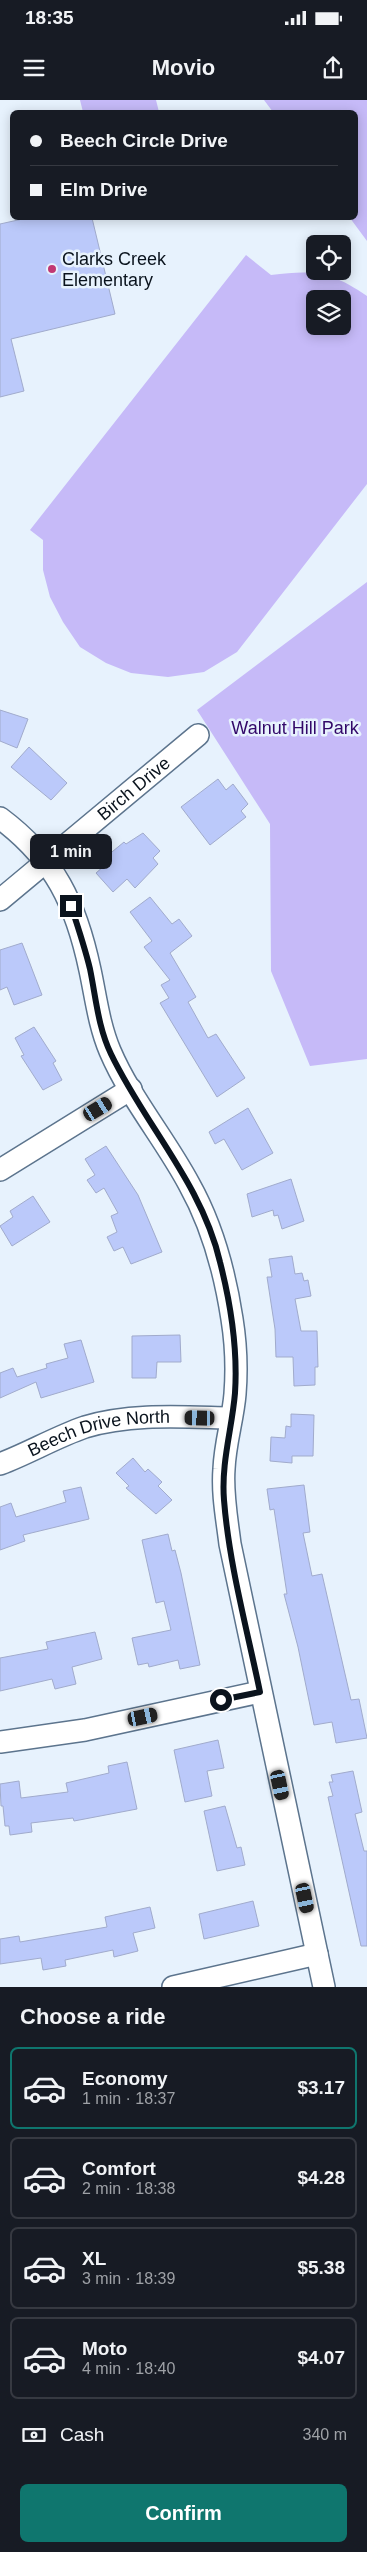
<!DOCTYPE html>
<meta charset="utf-8">
<style>
:root{--surface:#171b24;--page:#242831;--text:#f1f3f6;--muted:#9ea1a6;--line:#363941;--accent:#0f766e}
body{margin:0;font-family:Arial,sans-serif;background:var(--page);color:var(--text);height:100vh;display:flex;flex-direction:column;font-size:19px;white-space:nowrap}
*{box-sizing:border-box;margin:0}
p{font-size:16px;color:var(--muted)}
.icon{flex:none;width:28px;height:28px;fill:none;stroke:currentColor;stroke-width:2;stroke-linecap:round;stroke-linejoin:round}
.map{position:relative;height:1887px;overflow:hidden}
.sheet{display:flex;flex-direction:column;background:var(--surface);flex:1}
.sheet>*{flex:none}
.guide{position:absolute;left:10px;top:10px;width:348px;height:110px;border-radius:8px;box-shadow:0 2px 12px #0003;display:grid;align-content:center;height:110px;padding:0 20px;background:var(--surface)}
.fabs{position:absolute;left:306px;top:135px;display:grid;gap:10px}
.fabs a{display:grid;place-items:center;width:45px;height:45px;border-radius:8px;background:var(--surface);box-shadow:0 2px 12px #0003;font-size:25px}
.end{position:absolute;width:22px;height:22px;margin:-11px;border:6px solid #0a131d;background:#fff;box-shadow:0 0 0 2px #fff}
.from{border-radius:50%}
.bubble{position:absolute;height:35px;border-radius:8px;background:var(--surface);box-shadow:0 2px 12px #0003;font-size:16px;font-weight:600;line-height:35px;text-align:center}
.car{position:absolute;width:15px;height:30px;margin:-15px -8px;border-radius:6px;box-shadow:0 0 4px 1px #0007;background:linear-gradient(#222 24%,#8ab4d8 0 40%,#222 0 76%,#8ab4d8 0 86%,#222 0)}
.guide b{display:flex;align-items:center;gap:18px;height:48px;font-size:19px}
.guide b+b{border-top:1px solid var(--line)}
.guide i{width:12px;height:12px;background:var(--text)}
ul{padding:0;list-style:none}
li{display:flex;align-items:center;gap:15px;height:82px;margin:0 10px 8px;padding:0 10px;border:2px solid var(--line);border-radius:8px}
li div{flex:1}
li b{display:block;font-size:19px}
li em{font-style:normal;font-weight:600}
li.on{border-color:var(--accent)}
li>.icon{width:45px;height:45px;stroke-width:1.5}
h2{padding:0 20px;font-size:22px;line-height:60px}
.pay{display:flex;align-items:center;gap:12px;height:55px;padding:0 20px;font-size:19px}
.pay p{margin-inline-start:auto}
.cta{display:flex;gap:10px;margin-top:auto;padding:10px 20px}
.cta a{flex:1;height:58px;border-radius:8px;background:var(--accent);color:#fff;font-size:20px;font-weight:600;line-height:58px;text-align:center}
.status{display:flex;justify-content:space-between;align-items:center;height:35px;padding:0 25px;background:var(--surface);direction:ltr}
.status svg{height:14px;fill:currentColor}
header{display:flex;justify-content:space-between;align-items:center;height:65px;padding:0 20px;background:var(--surface);font-size:22px;font-weight:600}
.map>svg:first-child{display:block}
.green{fill:#c6baf8;fill-rule:evenodd}
.building{fill:#bbc9fa;stroke:#a1abcc}
.lines{fill:none;stroke-linecap:round;stroke-linejoin:round}
.minor-casing{stroke:#5c748d;stroke-width:24}
.minor{stroke:#fff;stroke-width:21}
.route{stroke:#0a131d;stroke-width:6}
.poi-dot{fill:#c13873;stroke:#e7f2fd;stroke-width:2}
.labels{text-anchor:middle;stroke-width:5;stroke-linejoin:round;paint-order:stroke}
.poi-label{font-size:18px;fill:#0a131d;stroke:#e7f2fd;text-anchor:start}
.park-label{font-size:18px;fill:#320869;stroke:#e7f2fd}
.street-label{font-size:18px;fill:#0a131d;stroke:#e7f2fd}
</style>
<div class="status"><b>18:35</b><svg viewBox="0 0 49 12"><path d="M0 12V9h3v3zM5 12V6h3v6zM10 12V3h3v9zM15 12V0h3v12zM26 1h20v11H26zM47 4h2v5h-2z"/></svg></div>
<header><svg class="icon" aria-label="menu" viewBox="0 0 24 24"><path d="M4 6h16M4 12h16M4 18h16"/></svg>Movio<svg class="icon" aria-label="share" viewBox="0 0 24 24"><path d="M12 15V3M7 8l5-5 5 5M5 13v7h14v-7"/></svg></header>
<div class="map">
<svg width="367" height="1887" viewBox="0 0 367 1887">
<rect width="100%" height="100%" fill="#e7f2fd"/>
<g class="green">
<polygon points="80,0 156,0 159,12 83,12"/>
<polygon points="264,0 367,0 367,141 350,118 355,118 355,12 273,12"/>
<path d="M 246,155 L 271,175 C 314,170 330,171 367,196 L 367,384 L 237,552 L 204,572 L 168,577 L 131,573 L 106,563 L 80,547 L 63,522 L 50,497 L 43,470 L 43,440 L 30,430 ZM 315,199 L 342,199 L 342,226 L 315,226 Z"/>
<polygon points="367,482 367,959 310,966 271,871 270,724 197,610"/>
</g>
<g class="building">
<polygon points="27,118 92,118 115,214 11,239 24,291 0,297 0,124"/>
<polygon points="0,610 28,619 17,648 0,641"/>
<polygon points="29,647 67,683 51,700 11,667"/>
<polygon points="218,679 226,690 233,684 248,704 241,711 246,717 210,745 181,707"/>
<polygon points="143,733 160,751 153,758 158,764 135,788 127,779 113,792 96,773 111,760 107,756 124,742 126,744"/>
<polygon points="150,797 172,824 179,819 192,836 170,853 196,897 188,902 208,938 216,934 245,978 217,997 160,903 169,898 161,885 170,880 144,847 152,841 130,812"/>
<polygon points="22,843 42,895 14,905 7,887 0,890 0,850"/>
<polygon points="34,927 56,961 53,963 62,980 43,990 21,956 24,955 15,938"/>
<polygon points="248,1008 273,1053 242,1070 224,1039 215,1044 209,1032"/>
<polygon points="106,1046 138,1095 162,1152 131,1164 123,1147 114,1151 107,1137 117,1132 111,1116 118,1113 104,1088 96,1093 87,1080 95,1075 85,1059"/>
<polygon points="291,1079 304,1121 282,1129 278,1115 274,1116 273,1110 252,1117 247,1094"/>
<polygon points="33,1096 50,1122 12,1146 0,1126 13,1117 10,1111"/>
<polygon points="292,1156 295,1174 302,1173 304,1181 308,1180 311,1196 295,1199 301,1231 317,1231 318,1267 315,1267 315,1285 294,1286 293,1257 276,1257 275,1229 267,1177 272,1177 269,1159"/>
<polygon points="180,1235 181,1262 157,1262 156,1278 132,1278 132,1236"/>
<polygon points="81,1240 94,1282 41,1298 36,1282 0,1298 0,1273 13,1268 17,1277 47,1268 46,1264 68,1258 64,1244"/>
<polygon points="291,1314 314,1315 313,1356 292,1356 292,1363 270,1361 271,1337 285,1338 286,1326 291,1327"/>
<polygon points="133,1358 145,1372 148,1369 162,1382 158,1386 172,1400 156,1414 126,1388 129,1386 116,1373"/>
<polygon points="304,1385 310,1432 303,1433 312,1476 322,1474 351,1600 359,1599 367,1638 336,1643 332,1622 314,1625 298,1547 284,1494 287,1494 281,1455 274,1409 270,1410 267,1389"/>
<polygon points="81,1387 89,1419 23,1435 25,1441 0,1450 0,1407 11,1403 16,1417 66,1402 63,1391"/>
<polygon points="168,1434 172,1451 175,1450 181,1473 200,1565 180,1569 178,1560 149,1567 148,1563 138,1565 132,1538 171,1530 164,1501 156,1503 142,1440"/>
<polygon points="95,1532 102,1559 72,1567 76,1584 55,1589 52,1579 0,1591 0,1558 48,1549 46,1542"/>
<polygon points="218,1640 224,1668 207,1671 212,1696 185,1702 174,1650"/>
<polygon points="127,1662 137,1709 74,1721 73,1718 31,1723 32,1732 10,1735 9,1726 5,1726 3,1706 1,1706 0,1684 19,1681 21,1698 68,1692 66,1683 109,1673 108,1666"/>
<polygon points="353,1671 362,1712 355,1714 364,1751 367,1751 367,1846 361,1846 328,1697 333,1696 329,1682 333,1682 331,1675"/>
<polygon points="225,1706 237,1748 241,1747 245,1765 217,1771 204,1711"/>
<polygon points="253,1801 259,1826 204,1839 199,1814"/>
<polygon points="150,1807 155,1828 133,1833 138,1851 114,1857 113,1850 65,1860 66,1866 43,1870 41,1858 0,1864 0,1839 19,1836 20,1842 107,1827 105,1817"/>
</g>
<g class="lines">
<defs>
<g id="minor">
<path d="M 0,718 C 55,759 76,804 90,870 C 96,898 99,925 110,951 C 130,998 165,1039 189,1084 C 212,1125 225,1173 232,1219 C 236,1244 237,1269 235,1294 C 233,1319 225,1343 224,1369 C 222,1394 227,1419 230,1444 L 324,1887"/>
<path id="s1" d="M 0,800 L 198,635"/>
<polyline points="0,1070 131,989"/>
<path id="s2" d="M 0,1364 C 29,1353 56,1337 85,1327 C 131,1313 183,1317 231,1318"/>
<polyline points="0,1642 85,1630 260,1592"/>
<polyline points="173,1887 317,1854"/>
</g>
</defs>
<use href="#minor" class="minor-casing"/>
<use href="#minor" class="minor"/>
</g>
<g class="lines">
<path class="route" d="M 71,806 C 78,827 85,848 90,869 C 96,898 98,927 111,954 C 145,1025 202,1084 220,1162 C 231,1205 238,1248 235,1293 C 232,1329 221,1363 224,1400 C 229,1464 247,1529 260,1592 L 221,1600"/>
</g>
<circle class="poi-dot" cx="52" cy="169" r="5"/>
<g class="labels">
<g class="poi-label">
<text x="62" y="165">Clarks Creek<tspan x="62" dy="21">Elementary</tspan></text>
</g>
<g class="park-label">
<text x="295" y="634">Walnut Hill Park</text>
</g>
<g class="street-label">
<text dy="6" stroke="none"><textPath href="#s1" startOffset="174">Birch Drive</textPath></text>
<text dy="6" stroke="none"><textPath href="#s2" startOffset="105">Beech Drive North</textPath></text>
</g>
</g>
</svg>
<div class="fabs">
<a><svg class="icon" aria-label="locate" viewBox="0 0 24 24"><circle cx="12" cy="12" r="6"/><path d="M12 2v4M12 18v4M2 12h4M18 12h4"/></svg></a>
<a><svg class="icon" aria-label="layers" viewBox="0 0 24 24"><path d="M12 4l9 5-9 5-9-5zM3 14l9 5 9-5"/></svg></a>
</div>
<i class="end from" style="left:221px;top:1600px"></i>
<i class="end" style="left:71px;top:806px"></i>
<div class="bubble" style="left:30px;top:734px;width:82px">1 min</div>
<i class="car" style="left:98px;top:1009px;rotate:59deg"></i>
<i class="car" style="left:200px;top:1318px;rotate:271deg"></i>
<i class="car" style="left:143px;top:1617px;rotate:78deg"></i>
<i class="car" style="left:280px;top:1685px;rotate:168deg"></i>
<i class="car" style="left:305px;top:1798px;rotate:168deg"></i>
<div class="guide">
<b><i class="from"></i>Beech Circle Drive</b>
<b><i></i>Elm Drive</b>
</div>
</div>
<section class="sheet">
<h2>Choose a ride</h2>
<ul>
<li class="on"><svg class="icon" aria-label="car" viewBox="0 0 24 24"><path d="M5 17H2v-5l4-1 3-4h7l3 4 3 1v5h-3M9 17h6M6 11h13"/><circle cx="7" cy="17" r="2"/><circle cx="17" cy="17" r="2"/></svg><div><b>Economy</b><p>1 min · 18:37</p></div><em>$3.17</em></li>
<li><svg class="icon" aria-label="car" viewBox="0 0 24 24"><path d="M5 17H2v-5l4-1 3-4h7l3 4 3 1v5h-3M9 17h6M6 11h13"/><circle cx="7" cy="17" r="2"/><circle cx="17" cy="17" r="2"/></svg><div><b>Comfort</b><p>2 min · 18:38</p></div><em>$4.28</em></li>
<li><svg class="icon" aria-label="car" viewBox="0 0 24 24"><path d="M5 17H2v-5l4-1 3-4h7l3 4 3 1v5h-3M9 17h6M6 11h13"/><circle cx="7" cy="17" r="2"/><circle cx="17" cy="17" r="2"/></svg><div><b>XL</b><p>3 min · 18:39</p></div><em>$5.38</em></li>
<li><svg class="icon" aria-label="car" viewBox="0 0 24 24"><path d="M5 17H2v-5l4-1 3-4h7l3 4 3 1v5h-3M9 17h6M6 11h13"/><circle cx="7" cy="17" r="2"/><circle cx="17" cy="17" r="2"/></svg><div><b>Moto</b><p>4 min · 18:40</p></div><em>$4.07</em></li>
</ul>
<div class="pay"><svg class="icon" aria-label="cash" viewBox="0 0 24 24"><path d="M3 7h18v10H3z"/><circle cx="12" cy="12" r="2"/></svg>Cash<p>340 m</p></div>
<div class="cta"><a>Confirm</a></div>
</section>
